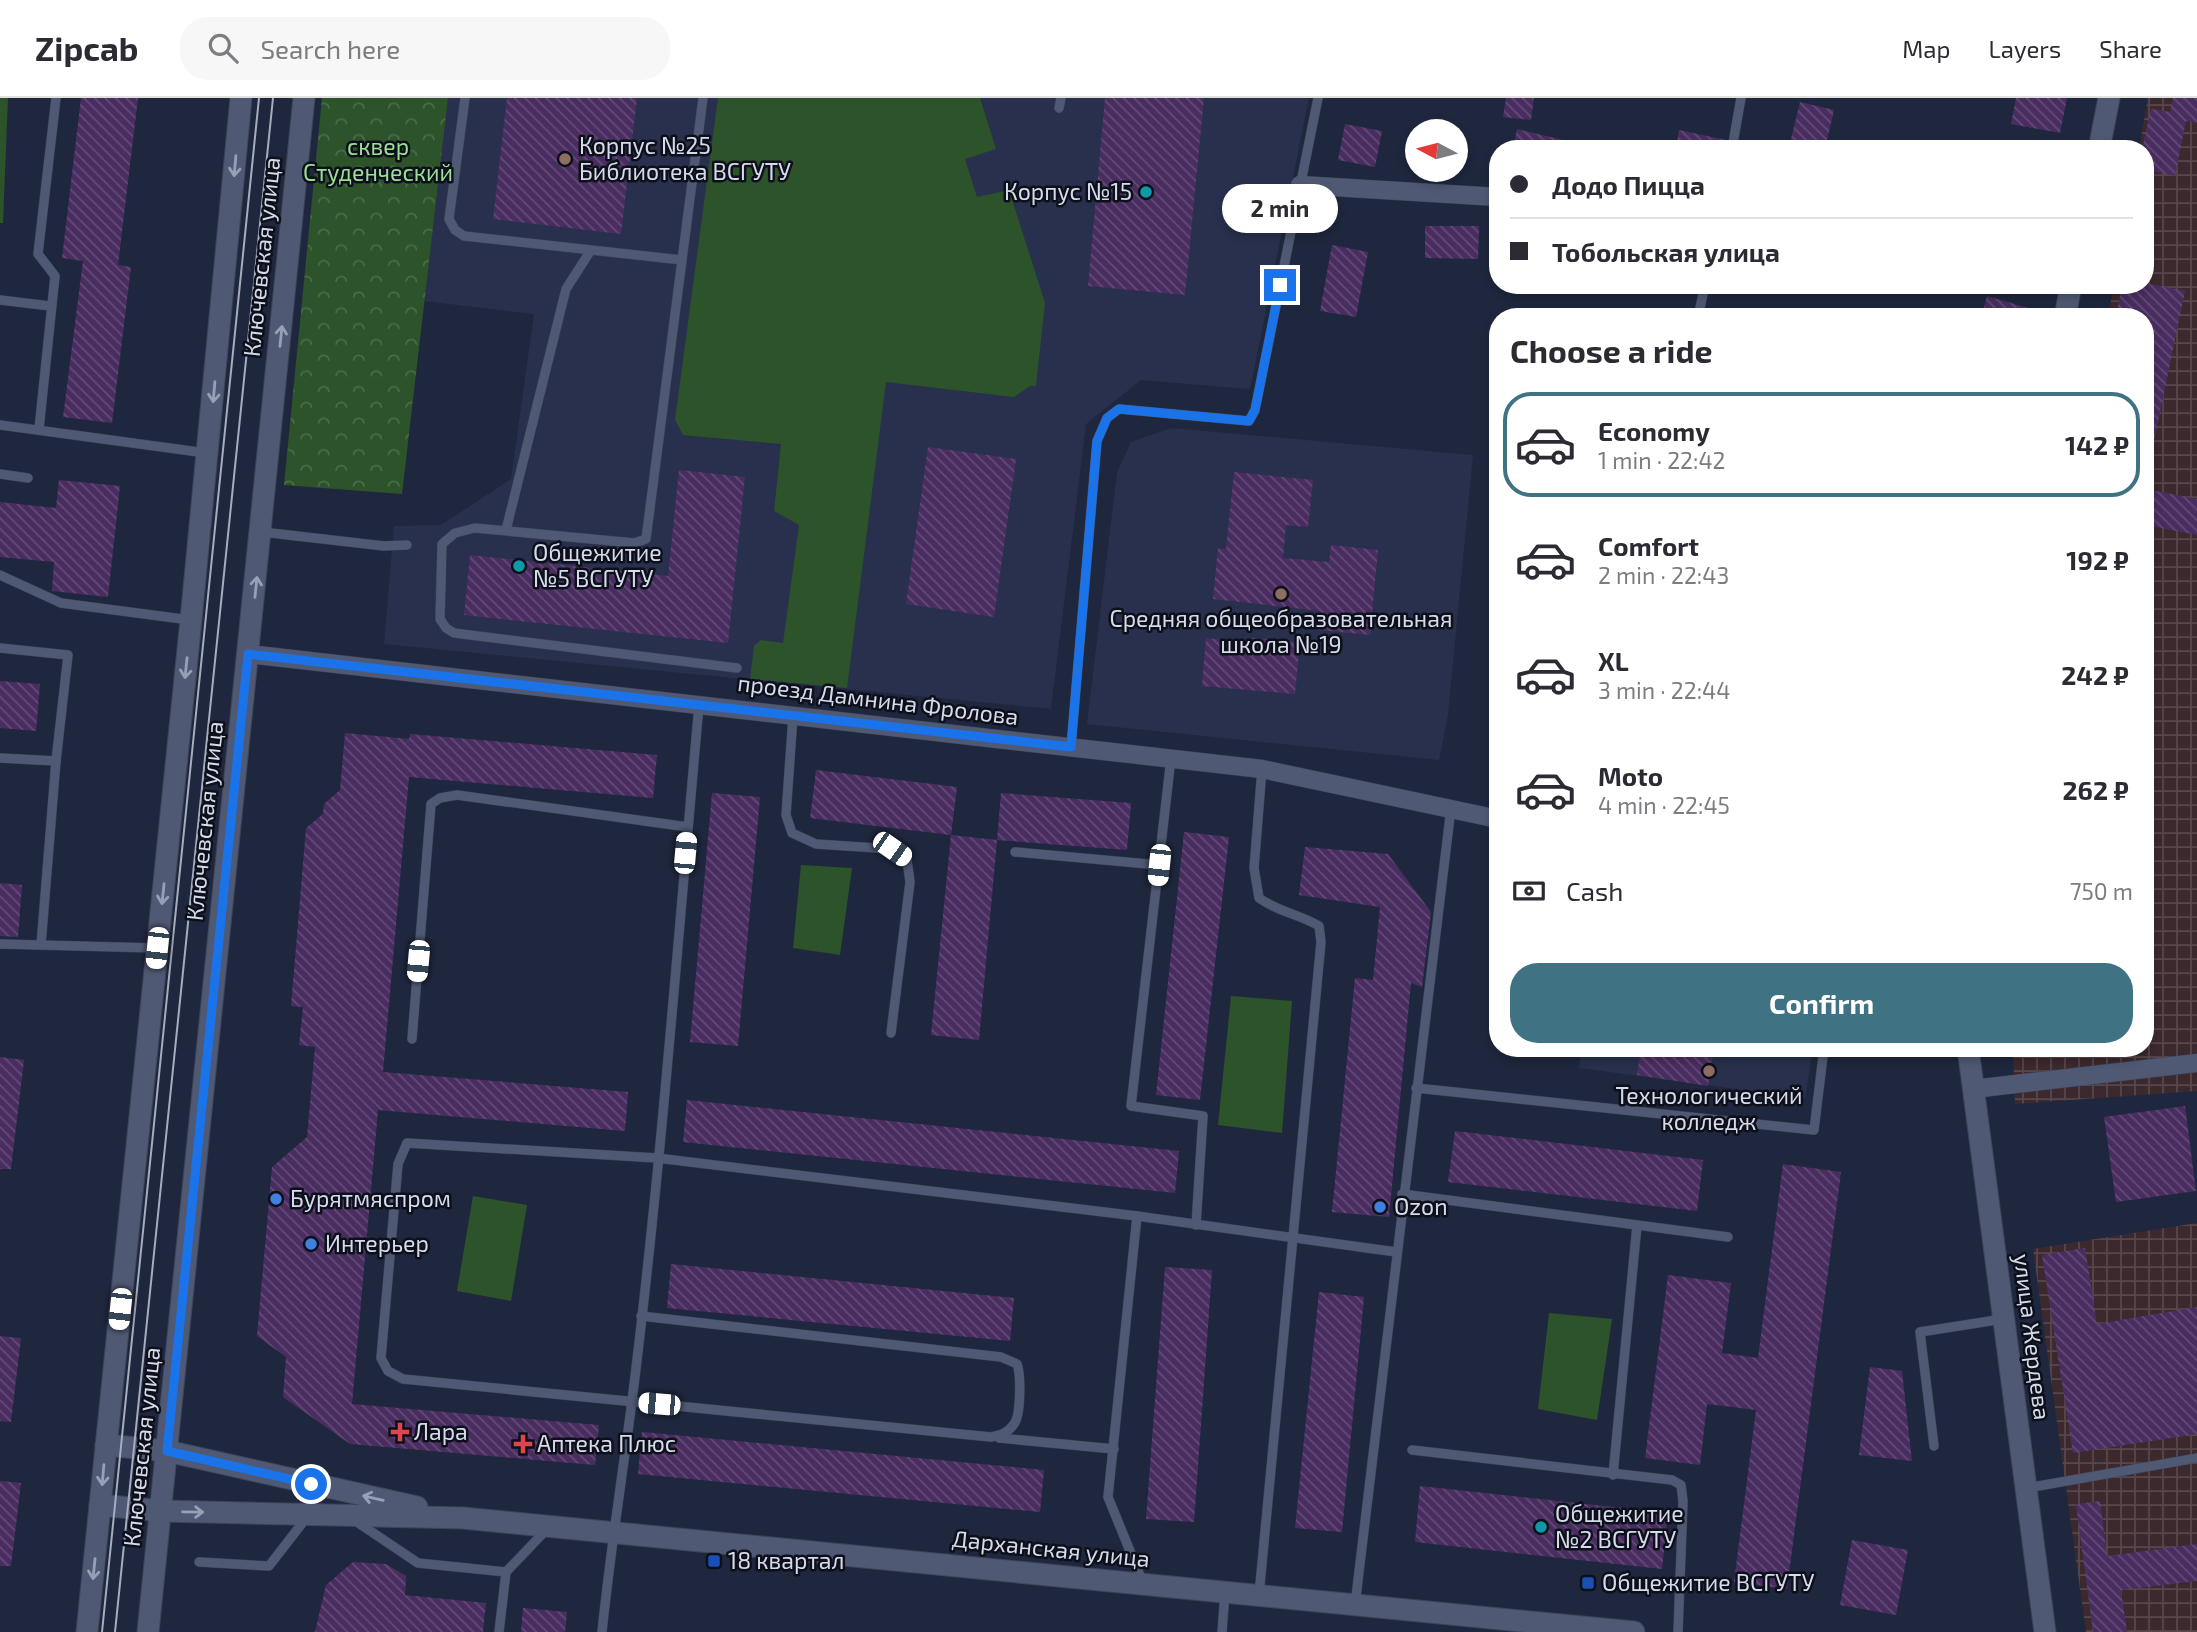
<!DOCTYPE html>
<meta charset="utf-8">
<style>
:root{--surface:#fff;--page:#f7f7f7;--text:#2b2b33;--muted:#7c7c81;--line:#e1e1e2;--accent:#3f7282}
body{margin:0;font-family:"Exo 2",sans-serif;background:var(--page);color:var(--text);height:100vh;display:flex;flex-direction:column;font-size:26px;white-space:nowrap}
*{box-sizing:border-box;margin:0}
p{font-size:23px;color:var(--muted)}
.icon{flex:none;width:38px;height:38px;fill:none;stroke:currentColor;stroke-width:2;stroke-linecap:round;stroke-linejoin:round}
.map{position:relative;flex:1;overflow:hidden}
.sheet{position:absolute;left:1489px;top:210px;width:665px;height:749px;display:flex;flex-direction:column;background:var(--surface);border-radius:28px;box-shadow:0 4px 10px #0003}
.sheet>*{flex:none}
.hud{position:absolute;left:1489px;top:42px;width:665px;height:154px;border-radius:28px;box-shadow:0 4px 10px #0003;display:grid;align-content:center;height:154px;padding:0 21px;background:var(--surface)}
.needle{width:46px;rotate:277deg}
.fabs{position:absolute;left:1405px;top:21px;display:grid;gap:14px}
.fabs a{display:grid;place-items:center;width:63px;height:63px;border-radius:50%;background:var(--surface);box-shadow:0 4px 10px #0003;font-size:35px}
.end{position:absolute;width:32px;height:32px;margin:-16px;border:9px solid #1a73e8;background:#fff;box-shadow:0 0 0 4px #fff}
.from{border-radius:50%}
.bubble{position:absolute;height:49px;border-radius:24px;background:var(--surface);box-shadow:0 4px 10px #0003;font-size:23px;font-weight:700;line-height:49px;text-align:center}
.car{position:absolute;width:21px;height:42px;margin:-21px -10px;border-radius:9px;box-shadow:0 0 5px 2px #0007;background:linear-gradient(#fff 24%,#345 0 40%,#fff 0 76%,#345 0 86%,#fff 0)}
.hud b{display:flex;align-items:center;gap:24px;height:66px;font-size:26px}
.hud b+b{border-top:2px solid var(--line)}
.hud i{width:18px;height:18px;background:var(--text)}
ul{padding:0;list-style:none}
li{display:flex;align-items:center;gap:21px;height:105px;margin:0 14px 10px;padding:0 7px;border:4px solid transparent;border-radius:28px}
li div{flex:1}
li b{display:block;font-size:26px}
li em{font-style:normal;font-weight:700}
li.current{border-color:var(--accent)}
li>.icon{width:63px;height:63px;stroke-width:1.5}
h2{padding:0 21px;font-size:32px;line-height:84px}
.pay{display:flex;align-items:center;gap:18px;height:77px;padding:0 21px;font-size:26px}
.pay p{margin-inline-start:auto}
.button{display:flex;gap:14px;margin-top:auto;padding:14px 21px}
.button a{flex:1;height:80px;border-radius:28px;background:var(--accent);color:#fff;font-size:28px;font-weight:700;line-height:80px;text-align:center}
header{display:flex;align-items:center;gap:42px;box-sizing:border-box;height:98px;padding:0 35px;background:var(--surface);border-bottom:2px solid var(--line)}
header strong{font-size:33px}
nav{display:flex;gap:38px;margin-inline-start:auto;font-size:24px}
.search{width:490px;height:63px;background:var(--page);display:flex;align-items:center;gap:18px;box-sizing:border-box;padding:0 24px;border-radius:28px;color:var(--muted);font-size:26px}
.map>svg:first-child{display:block}
.built{fill:#28304d}
.industrial{fill:url(#industrial-grid)}
.green{fill:#2d532b}
.forest{fill:url(#forest-crowns)}
.building{fill:url(#building-back-hatch)}
.lines{fill:none;stroke-linecap:round;stroke-linejoin:round}
.lane-casing{stroke:#3e4457;stroke-width:10}
.street-casing{stroke:#3e4457;stroke-width:19}
.secondary-casing{stroke:#3e4457;stroke-width:23}
.lane{stroke:#505974;stroke-width:9}
.street{stroke:#505974;stroke-width:18}
.secondary{stroke:#505974;stroke-width:21}
.tram{stroke:#a6adbe;stroke-width:2}
.oneway{stroke:#99a0b5}
.route{stroke:#1a73e8;stroke-width:9}
.education-dot{fill:#8d6e63;stroke:#0d101a;stroke-width:2.5}
.culture-dot{fill:#0f9aa8;stroke:#0d101a;stroke-width:2.5}
.shop-dot{fill:#3f7fe0;stroke:#0d101a;stroke-width:2.5}
.health-dot{fill:#e0444e;stroke:#0d101a;stroke-width:2.5}
.transit-dot{fill:#1a4fb4;stroke:#0d101a;stroke-width:2.5}
.labels{text-anchor:middle;stroke-width:5;stroke-linejoin:round;paint-order:stroke}
.poi-label{font-size:23px;fill:#d5dbea;stroke:#0d101a;text-anchor:start}
.park-label{font-size:23px;fill:#9bdf96;stroke:#0d101a}
.street-label{font-size:23px;fill:#d5dbea;stroke:#0d101a}
</style>
<header>
<strong>Zipcab</strong>
<div class="search"><svg class="icon" aria-label="search" viewBox="0 0 24 24"><circle cx="10" cy="10" r="6"/><path d="M15 15l6 6"/></svg>Search here</div>
<nav><a>Map</a><a>Layers</a><a>Share</a></nav>
</header>
<div class="map">
<svg width="2197" height="1534" viewBox="0 0 2197 1534">
<defs>
<pattern id="industrial-grid" width="8" height="8" patternUnits="userSpaceOnUse" patternTransform="scale(1.75)"><rect width="8" height="8" fill="#3c292e"/><path d="M0 4h8M4 0v8" fill="none" stroke="#57474c"/></pattern>
<pattern id="forest-crowns" width="20" height="18" patternUnits="userSpaceOnUse" patternTransform="scale(1.75)"><rect width="20" height="18" fill="#2d532b"/><path d="M2 6a3 3 0 1 1 6 0M12 15a3 3 0 1 1 6 0" fill="none" stroke="#4b6b4a"/></pattern>
<pattern id="building-back-hatch" width="6" height="6" patternUnits="userSpaceOnUse" patternTransform="scale(1.75)"><rect width="6" height="6" fill="#4a2d60"/><path d="M-1 5l2 2M0 0l6 6M5-1l2 2" fill="none" stroke="#634b77"/></pattern>
</defs>
<rect width="100%" height="100%" fill="#1f273e"/>
<g class="built">
<polygon points="448,0 1309,0 1250,291 1141,282 1086,326 1051,611 384,546 394,428 441,427 511,381 534,216 424,203"/>
<polygon points="1171,330 1473,357 1448,617 1439,662 1087,626 1117,374 1131,344"/>
<polygon points="1582,950 1813,950 1805,1000 1579,970"/>
</g>
<g class="industrial">
<polygon points="2148,0 2197,0 2197,993 2015,1006 2013,950 2146,950 2146,219 2108,219 2114,187 2146,187 2146,51 2139,51"/>
<polygon points="2197,1125 2197,1534 2086,1534 2033,1151"/>
</g>
<g class="green">
<polygon points="0,0 8,0 3,125 0,125"/>
<polygon points="718,0 980,0 996,51 965,61 977,99 1009,92 1045,205 1036,288 1030,288 1014,299 886,284 847,590 750,581 754,548 761,542 783,545 799,427 774,413 781,346 683,337 675,322"/>
<polygon points="801,767 852,770 840,857 793,850"/>
<polygon points="1231,898 1292,903 1282,1035 1218,1027"/>
<polygon points="473,1098 527,1107 511,1203 457,1193"/>
<polygon points="1549,1215 1612,1221 1597,1322 1538,1311"/>
</g>
<polygon class="forest" points="322,0 448,0 402,396 284,387"/>
<g class="building">
<polygon points="81,0 138,0 118,167 131,169 112,325 63,319 83,163 62,160"/>
<polygon points="507,0 637,0 621,136 493,121"/>
<polygon points="1105,0 1204,0 1185,197 1088,188"/>
<polygon points="1506,0 1534,0 1531,22 1503,19"/>
<polygon points="2016,0 2067,0 2060,35 2011,26"/>
<polygon points="2173,0 2197,0 2197,25 2186,23 2175,78 2146,72 2146,51 2142,51 2151,11 2170,14"/>
<polygon points="1800,4 1834,12 1825,51 1790,45"/>
<polygon points="1345,26 1382,33 1375,69 1338,62"/>
<polygon points="1517,31 1572,44 1571,51 1513,51"/>
<polygon points="1679,32 1726,42 1725,51 1676,51"/>
<polygon points="1425,128 1479,128 1478,161 1425,160"/>
<polygon points="1332,147 1368,154 1356,219 1320,213"/>
<polygon points="2146,185 2185,193 2153,348 2146,347 2146,219 2116,219 2122,187 2146,187"/>
<polygon points="1987,198 2042,214 2042,219 1981,219"/>
<polygon points="928,349 1016,361 994,519 906,506"/>
<polygon points="679,372 745,379 728,545 464,517 470,457 668,478"/>
<polygon points="1234,374 1313,382 1308,429 1286,427 1283,460 1329,464 1331,447 1378,452 1370,537 1318,532 1320,513 1213,501 1218,450 1226,451"/>
<polygon points="59,382 120,388 108,499 52,493 54,464 0,459 0,404 56,410"/>
<polygon points="2146,391 2197,401 2197,437 2146,427"/>
<polygon points="1206,540 1252,545 1252,540 1300,544 1295,596 1202,588"/>
<polygon points="0,583 40,586 36,633 0,630"/>
<polygon points="345,635 409,641 410,636 657,657 653,700 409,679 383,974 628,994 625,1033 378,1012 352,1306 599,1327 595,1367 350,1346 283,1299 286,1259 257,1238 272,1069 307,1039 315,949 299,947 303,909 291,908 306,730 323,716 324,706 340,692"/>
<polygon points="816,672 957,689 951,737 810,720"/>
<polygon points="712,695 760,699 738,948 690,944"/>
<polygon points="1001,695 1131,705 1127,752 997,742"/>
<polygon points="1184,734 1229,739 1200,1002 1156,997"/>
<polygon points="951,737 997,742 979,942 931,937"/>
<polygon points="1305,749 1388,756 1431,814 1422,889 1411,885 1389,1119 1332,1114 1355,880 1373,882 1380,809 1299,797"/>
<polygon points="0,785 22,787 18,839 0,838"/>
<polygon points="1641,950 1714,950 1708,988 1637,977"/>
<polygon points="0,959 24,962 11,1071 0,1071"/>
<polygon points="687,1002 1179,1053 1175,1095 683,1044"/>
<polygon points="2185,1008 2196,1093 2116,1104 2104,1019"/>
<polygon points="1455,1033 1703,1062 1697,1113 1448,1084"/>
<polygon points="1783,1066 1841,1074 1787,1491 1734,1484 1756,1312 1707,1306 1700,1367 1645,1360 1668,1177 1731,1185 1722,1255 1758,1260"/>
<polygon points="2085,1150 2097,1226 2197,1209 2197,1336 2073,1355 2042,1157"/>
<polygon points="671,1166 1014,1200 1010,1243 667,1210"/>
<polygon points="1165,1169 1212,1172 1194,1424 1146,1421"/>
<polygon points="1319,1194 1364,1199 1342,1434 1295,1430"/>
<polygon points="0,1238 21,1240 11,1324 0,1323"/>
<polygon points="1870,1269 1902,1273 1912,1363 1859,1357"/>
<polygon points="642,1334 1044,1372 1040,1414 638,1376"/>
<polygon points="0,1383 21,1385 11,1468 0,1468"/>
<polygon points="1420,1388 1668,1415 1662,1471 1415,1444"/>
<polygon points="2100,1403 2107,1458 2197,1446 2197,1483 2121,1492 2127,1534 2093,1534 2076,1406"/>
<polygon points="1852,1442 1908,1452 1896,1517 1840,1507"/>
<polygon points="353,1464 386,1466 406,1478 405,1497 486,1505 483,1534 315,1534 326,1487"/>
<polygon points="523,1510 567,1514 565,1534 521,1534"/>
</g>
<g class="lines">
<defs>
<g id="lane">
<polyline points="465,0 449,121 455,132 464,138 682,162 646,441 634,445 475,430 455,435 442,446 440,521 446,530 454,535 737,570"/>
<polyline points="1059,10 1061,0"/>
<polyline points="1732,51 1741,0"/>
<polyline points="682,162 703,0"/>
<polyline points="0,202 50,208"/>
<polyline points="1698,219 1705,187"/>
<polyline points="0,327 206,355"/>
<polyline points="39,331 55,178 38,156 56,0"/>
<polyline points="0,376 28,380"/>
<polyline points="506,432 566,191 591,152"/>
<polyline points="262,434 384,448 407,447"/>
<polyline points="0,477 61,505 190,522"/>
<polyline points="0,550 68,557 56,663 41,847"/>
<polyline points="793,618 786,717 792,735 816,746 892,751 907,762 910,784 891,935"/>
<polyline points="1071,649 1097,343 1107,320 1119,311 1249,323 1255,312 1318,0"/>
<polyline points="0,660 56,663"/>
<polyline points="1171,660 1131,1008 1203,1018 1196,1127"/>
<polyline points="1015,754 1159,767"/>
<polyline points="0,846 156,850"/>
<polyline points="412,941 431,706 440,700 457,697 688,729"/>
<polyline points="1416,990 1814,1032 1824,950"/>
<polyline points="1402,1096 1728,1139"/>
<polyline points="1137,1118 1108,1399 1143,1485"/>
<path d="M 641,1218 L 1001,1259 L 1017,1266 C 1021,1277 1021,1317 1014,1326 C 1008,1335 1001,1337 991,1339 L 403,1281 L 388,1273 L 381,1260 L 398,1066 L 407,1045 L 657,1060 L 1137,1118 L 1396,1154"/>
<polyline points="999,1340 1114,1351"/>
<polyline points="1934,1348 1920,1234 2003,1221"/>
<polyline points="1412,1352 1672,1382 1681,1387 1683,1403 1678,1534"/>
<polyline points="1613,1377 1637,1127"/>
<polyline points="2027,1390 2197,1360"/>
<polyline points="354,1422 418,1465 506,1474 499,1534"/>
<polyline points="199,1464 269,1468 307,1419"/>
<polyline points="506,1474 548,1430"/>
<path d="M 1259,1497 L 1321,844 L 1319,828 C 1299,816 1278,814 1259,800 L 1254,770 L 1262,671"/>
<polyline points="1355,1507 1451,710"/>
<path d="M 602,1534 C 610,1456 622,1380 632,1303 C 661,1072 678,839 699,607"/>
<polyline points="1222,1534 1225,1494"/>
</g>
<g id="street">
<polyline points="1300,87 1498,99"/>
<polyline points="248,556 1262,671 1498,721"/>
<polyline points="1973,991 2197,965"/>
</g>
<g id="secondary">
<polyline points="2099,51 2109,0"/>
<polyline points="2065,219 2071,187"/>
<polyline points="1968,950 2045,1534"/>
<polyline points="106,1347 167,1353 417,1409"/>
<polyline points="100,1407 162,1413 463,1420 1634,1534"/>
<polyline points="87,1534 191,522 241,0"/>
<polyline points="148,1534 304,0"/>
</g>
</defs>
<use href="#lane" class="lane-casing"/>
<use href="#street" class="street-casing"/>
<use href="#secondary" class="secondary-casing"/>
<use href="#lane" class="lane"/>
<use href="#street" class="street"/>
<use href="#secondary" class="secondary"/>
<g class="tram">
<polyline points="102,1534 259,0"/>
<polyline points="115,1534 273,0"/>
</g>
</g>
<defs><path id="oneway-shaft" d="M-6 0H5M1.5-3L5.5 0L1.5 3" fill="none" stroke-width="1.6" stroke-linecap="round" stroke-linejoin="round" transform="scale(1.75)"/></defs>
<g class="oneway">
<use href="#oneway-shaft" transform="translate(235 68) rotate(95)"/>
<use href="#oneway-shaft" transform="translate(281 238) rotate(-84)"/>
<use href="#oneway-shaft" transform="translate(214 294) rotate(95)"/>
<use href="#oneway-shaft" transform="translate(256 489) rotate(-84)"/>
<use href="#oneway-shaft" transform="translate(186 570) rotate(96)"/>
<use href="#oneway-shaft" transform="translate(163 796) rotate(96)"/>
<use href="#oneway-shaft" transform="translate(103 1377) rotate(95)"/>
<use href="#oneway-shaft" transform="translate(373 1400) rotate(-167)"/>
<use href="#oneway-shaft" transform="translate(193 1414) rotate(1)"/>
<use href="#oneway-shaft" transform="translate(94 1471) rotate(96)"/>
</g>
<g class="lines">
<polyline class="route" points="311,1386 167,1353 248,556 1071,649 1097,343 1107,320 1119,311 1249,323 1255,312 1280,187"/>
</g>
<g class="education-dot">
<circle cx="565" cy="61" r="7"/>
<circle cx="1281" cy="496" r="7"/>
<circle cx="1709" cy="973" r="7"/>
</g>
<g class="culture-dot">
<circle cx="1146" cy="94" r="7"/>
<circle cx="519" cy="468" r="7"/>
<circle cx="1541" cy="1429" r="7"/>
</g>
<g class="shop-dot">
<circle cx="276" cy="1101" r="7"/>
<circle cx="1380" cy="1109" r="7"/>
<circle cx="311" cy="1146" r="7"/>
</g>
<g class="health-dot">
<path d="M396.5 1323.5h7v7h7v7h-7v7h-7v-7h-7v-7h7z"/>
<path d="M519.5 1335.5h7v7h7v7h-7v7h-7v-7h-7v-7h7z"/>
</g>
<g class="transit-dot">
<rect x="707" y="1456" width="14" height="14" rx="3.5"/>
<rect x="1581" y="1478" width="14" height="14" rx="3.5"/>
</g>
<g class="labels">
<g class="poi-label">
<text x="579" y="56">Корпус №25<tspan x="579" dy="26">Библиотека ВСГУТУ</tspan></text>
<text x="1132" y="102" text-anchor="end">Корпус №15</text>
<text x="533" y="463">Общежитие<tspan x="533" dy="26">№5 ВСГУТУ</tspan></text>
<text x="1281" y="529" text-anchor="middle">Средняя общеобразовательная<tspan x="1281" dy="26">школа №19</tspan></text>
<text x="1709" y="1006" text-anchor="middle">Технологический<tspan x="1709" dy="26">колледж</tspan></text>
<text x="290" y="1109">Бурятмяспром</text>
<text x="1394" y="1117">Ozon</text>
<text x="325" y="1154">Интерьер</text>
<text x="414" y="1342">Лара</text>
<text x="537" y="1354">Аптека Плюс</text>
<text x="1555" y="1424">Общежитие<tspan x="1555" dy="26">№2 ВСГУТУ</tspan></text>
<text x="728" y="1471">18 квартал</text>
<text x="1602" y="1493">Общежитие ВСГУТУ</text>
</g>
<g class="park-label">
<text x="378" y="57">сквер<tspan x="378" dy="26">Студенческий</tspan></text>
</g>
<g class="street-label">
<text transform="translate(262 159) rotate(-84)" y="8">Ключевская улица</text>
<text transform="translate(878 602) rotate(7)" y="8">проезд Дамнина Фролова</text>
<text transform="translate(205 723) rotate(-84)" y="8">Ключевская улица</text>
<text transform="translate(2032 1239) rotate(83)" y="8">улица Жердева</text>
<text transform="translate(142 1349) rotate(-84)" y="8">Ключевская улица</text>
<text transform="translate(1051 1451) rotate(6)" y="8">Дарханская улица</text>
</g>
</g>
</svg>
<div class="fabs">
<a><svg class="needle" viewBox="-14 -14 28 28"><path d="M0-13l5 13h-10z" fill="#e53935"/><path d="M0 13l5-13h-10z" fill="#7c7c81"/></svg></a>
</div>
<i class="end from" style="left:311px;top:1386px"></i>
<i class="end" style="left:1280px;top:187px"></i>
<div class="bubble" style="left:1222px;top:86px;width:116px">2 min</div>
<i class="car" style="left:892px;top:751px;rotate:125deg"></i>
<i class="car" style="left:685px;top:755px;rotate:5deg"></i>
<i class="car" style="left:1159px;top:767px;rotate:186deg"></i>
<i class="car" style="left:157px;top:850px;rotate:186deg"></i>
<i class="car" style="left:418px;top:863px;rotate:185deg"></i>
<i class="car" style="left:120px;top:1211px;rotate:186deg"></i>
<i class="car" style="left:659px;top:1306px;rotate:275deg"></i>
<div class="hud">
<b><i class="from"></i>Додо Пицца</b>
<b><i></i>Тобольская улица</b>
</div>
<section class="sheet">
<h2>Choose a ride</h2>
<ul>
<li class="current"><svg class="icon" aria-label="car" viewBox="0 0 24 24"><path d="M5 17H2v-5l4-1 3-4h7l3 4 3 1v5h-3M9 17h6M6 11h13"/><circle cx="7" cy="17" r="2"/><circle cx="17" cy="17" r="2"/></svg><div><b>Economy</b><p>1 min · 22:42</p></div><em>142 ₽</em></li>
<li><svg class="icon" aria-label="car" viewBox="0 0 24 24"><path d="M5 17H2v-5l4-1 3-4h7l3 4 3 1v5h-3M9 17h6M6 11h13"/><circle cx="7" cy="17" r="2"/><circle cx="17" cy="17" r="2"/></svg><div><b>Comfort</b><p>2 min · 22:43</p></div><em>192 ₽</em></li>
<li><svg class="icon" aria-label="car" viewBox="0 0 24 24"><path d="M5 17H2v-5l4-1 3-4h7l3 4 3 1v5h-3M9 17h6M6 11h13"/><circle cx="7" cy="17" r="2"/><circle cx="17" cy="17" r="2"/></svg><div><b>XL</b><p>3 min · 22:44</p></div><em>242 ₽</em></li>
<li><svg class="icon" aria-label="car" viewBox="0 0 24 24"><path d="M5 17H2v-5l4-1 3-4h7l3 4 3 1v5h-3M9 17h6M6 11h13"/><circle cx="7" cy="17" r="2"/><circle cx="17" cy="17" r="2"/></svg><div><b>Moto</b><p>4 min · 22:45</p></div><em>262 ₽</em></li>
</ul>
<div class="pay"><svg class="icon" aria-label="cash" viewBox="0 0 24 24"><path d="M3 7h18v10H3z"/><circle cx="12" cy="12" r="2"/></svg>Cash<p>750 m</p></div>
<div class="button"><a>Confirm</a></div>
</section>
</div>
